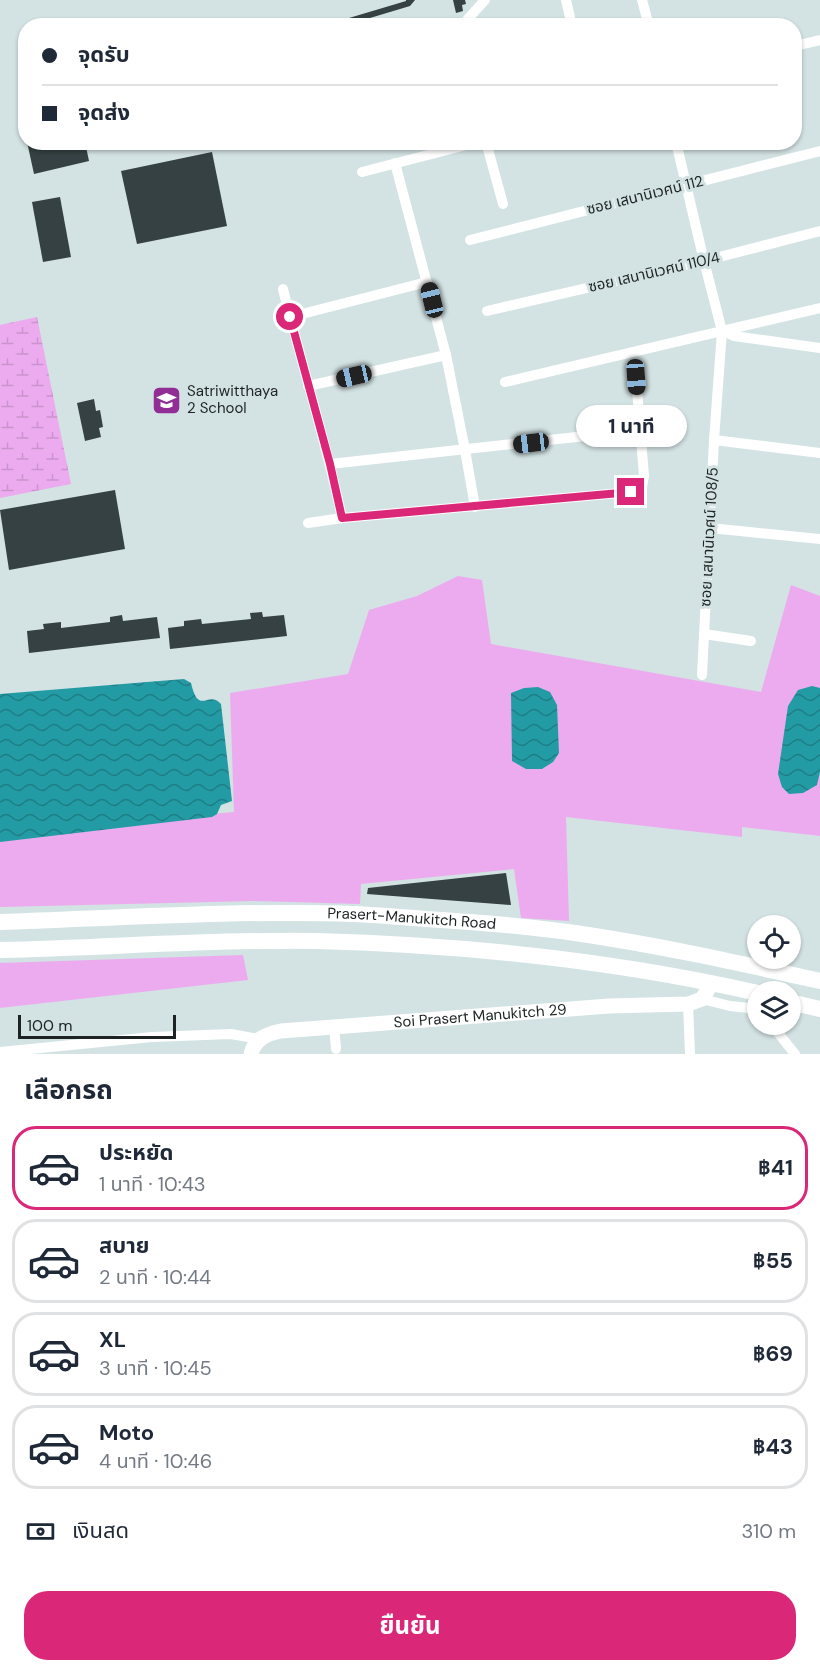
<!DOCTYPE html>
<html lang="th">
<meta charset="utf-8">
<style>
:root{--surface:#fff;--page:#f6f6f7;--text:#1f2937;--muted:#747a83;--line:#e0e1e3;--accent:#db2777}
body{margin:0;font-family:"DM Sans","Noto Sans Thai",sans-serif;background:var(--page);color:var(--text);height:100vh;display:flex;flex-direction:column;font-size:22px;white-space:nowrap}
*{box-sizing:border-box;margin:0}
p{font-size:20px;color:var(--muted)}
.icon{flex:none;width:33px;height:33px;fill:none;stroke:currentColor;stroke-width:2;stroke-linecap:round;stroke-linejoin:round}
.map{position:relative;height:1054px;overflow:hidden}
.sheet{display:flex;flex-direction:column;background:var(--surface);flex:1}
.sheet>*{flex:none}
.hud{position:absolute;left:18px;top:18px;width:784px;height:132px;border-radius:24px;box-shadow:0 2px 4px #0004;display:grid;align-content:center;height:132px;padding:0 24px;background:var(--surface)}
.tools{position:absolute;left:747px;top:915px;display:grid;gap:12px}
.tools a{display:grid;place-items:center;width:54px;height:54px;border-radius:50%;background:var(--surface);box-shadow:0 2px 4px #0004;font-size:30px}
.scale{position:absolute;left:18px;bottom:15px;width:158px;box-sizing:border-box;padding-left:6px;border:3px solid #1d2323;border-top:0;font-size:16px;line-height:21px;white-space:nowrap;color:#1d2323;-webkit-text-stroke:4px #d3e2e3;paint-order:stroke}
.end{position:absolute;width:27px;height:27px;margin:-14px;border:8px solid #db2777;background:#fff;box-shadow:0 0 0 3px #fff}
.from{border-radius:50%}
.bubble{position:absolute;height:42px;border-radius:21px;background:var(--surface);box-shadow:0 2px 4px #0004;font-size:20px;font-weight:700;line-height:42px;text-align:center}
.car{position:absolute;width:18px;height:36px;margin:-18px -9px;border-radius:8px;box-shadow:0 0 4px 2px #0007;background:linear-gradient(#222 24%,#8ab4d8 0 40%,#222 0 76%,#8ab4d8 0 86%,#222 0)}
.hud b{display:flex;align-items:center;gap:21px;height:57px;font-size:22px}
.hud b+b{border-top:2px solid var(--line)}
.hud i{width:15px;height:15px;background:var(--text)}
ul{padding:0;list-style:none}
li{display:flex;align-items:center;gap:18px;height:84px;margin:0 12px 9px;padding:0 12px;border:3px solid var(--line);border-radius:24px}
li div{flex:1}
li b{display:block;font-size:22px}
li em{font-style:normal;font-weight:700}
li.selected{border-color:var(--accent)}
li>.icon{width:54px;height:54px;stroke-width:1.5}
h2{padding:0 24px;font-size:27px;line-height:72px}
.pay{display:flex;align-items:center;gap:15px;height:66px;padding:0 24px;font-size:22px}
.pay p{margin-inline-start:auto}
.button{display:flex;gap:12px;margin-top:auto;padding:12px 24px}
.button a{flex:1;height:69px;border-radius:24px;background:var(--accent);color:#fff;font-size:24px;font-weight:700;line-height:69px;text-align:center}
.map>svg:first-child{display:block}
.grass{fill:#edabef}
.wetland{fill:url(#wetland-marsh)}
.water{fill:url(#water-waves)}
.building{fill:#354142}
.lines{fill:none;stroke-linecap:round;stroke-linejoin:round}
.street{stroke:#fff;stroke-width:10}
.secondary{stroke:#fff;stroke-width:15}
.primary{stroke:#fff;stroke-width:16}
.route{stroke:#db2777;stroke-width:8}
.labels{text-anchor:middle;stroke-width:6;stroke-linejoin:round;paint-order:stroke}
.street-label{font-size:15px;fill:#1d2323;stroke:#d3e2e3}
.poi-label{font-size:15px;fill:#1d2323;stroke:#d3e2e3;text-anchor:start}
</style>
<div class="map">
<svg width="820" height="1054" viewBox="0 0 820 1054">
<defs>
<pattern id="wetland-marsh" width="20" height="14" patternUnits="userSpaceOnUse" patternTransform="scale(1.5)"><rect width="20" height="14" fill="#edabef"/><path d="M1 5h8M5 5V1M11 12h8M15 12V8" fill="none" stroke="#cb93cd"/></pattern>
<pattern id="water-waves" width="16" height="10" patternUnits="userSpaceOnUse" patternTransform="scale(1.5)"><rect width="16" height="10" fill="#239ba4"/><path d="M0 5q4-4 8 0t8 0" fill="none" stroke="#1e7e85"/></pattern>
</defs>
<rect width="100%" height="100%" fill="#d3e2e3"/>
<g class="grass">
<polygon points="458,576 482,580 491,644 761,692 791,585 820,596 820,836 742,827 742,837 566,817 569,921 521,918 514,869 361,884 360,904 254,901 0,907 0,833 234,812 230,693 348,674 369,610 417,596"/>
<polygon points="243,955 248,980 0,1008 0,963"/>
</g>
<polygon class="wetland" points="37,317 71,484 0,498 0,325"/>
<g class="water">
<path d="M 184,679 L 191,683 C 199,717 208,689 221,704 L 232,801 L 221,805 L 217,814 L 212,817 L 0,842 L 0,694 Z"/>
<polygon points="812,686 820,688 820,772 817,785 803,793 789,794 782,787 778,774 788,706 798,690"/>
<polygon points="538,687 550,692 557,705 559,753 553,762 542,769 526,769 512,761 511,693 524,688"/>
</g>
<g class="building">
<polygon points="406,0 415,0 410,6 350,24 349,18 406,1"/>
<polygon points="453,0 465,0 466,4 462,5 463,11 456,13"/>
<polygon points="27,142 85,142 89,161 34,174"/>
<polygon points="212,152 227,226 137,244 121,171"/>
<polygon points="60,197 71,257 43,262 32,202"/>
<polygon points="94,399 96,411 100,410 103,427 99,428 101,437 85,441 77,403"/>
<polygon points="115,490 125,549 9,570 0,510"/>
<polygon points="262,612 263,617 284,615 287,636 170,649 168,628 184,626 184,621 201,619 202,624 251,619 250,613"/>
<polygon points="122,615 123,621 157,617 160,638 29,653 27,631 44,629 43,624 61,622 61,628 110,622 110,617"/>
<polygon points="506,873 511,905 367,894 368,888"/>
</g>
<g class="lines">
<g class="street">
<polyline points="566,0 572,26"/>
<polyline points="642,0 649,26"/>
<polyline points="464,26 466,21 485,0"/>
<polyline points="795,46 820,40"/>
<polyline points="486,142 503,204"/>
<polyline points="676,142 704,261 722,331 714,440 702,675"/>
<polyline points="395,163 446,355 465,450 475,507"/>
<polyline points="362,172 478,142"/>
<polyline points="470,240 820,151"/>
<path d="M 283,289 C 302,366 326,441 342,518"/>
<polyline points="487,311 704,261 820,231"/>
<polyline points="290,317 427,282"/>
<polyline points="723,331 734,336 820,348"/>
<polyline points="505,382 820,308"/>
<polyline points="308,386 446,355"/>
<polyline points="714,440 820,453"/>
<polyline points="330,464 640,430"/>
<polyline points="308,523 342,518 631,492 642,487 644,476 636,377"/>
<polyline points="710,528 820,539"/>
<polyline points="704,634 751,641"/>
<polyline points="702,999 730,1006 749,1008 758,1013"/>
<polyline points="688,1004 690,1054"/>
<polyline points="771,1024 795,1054"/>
<polyline points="334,1026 336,1049"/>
<polyline points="0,1052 152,1037 231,1034 259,1039"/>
</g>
<path class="secondary" id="s1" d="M 251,1054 C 255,1038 267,1034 281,1031 L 609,1006 L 688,1004 L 702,999 L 712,983"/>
<g class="primary">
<path id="s2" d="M 0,922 C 118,918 236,910 354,914 C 378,915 402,917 426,919 C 476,922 526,926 575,933 C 658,945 739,963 820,981"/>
<path d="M 0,950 C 106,948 211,939 317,941 C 465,945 613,960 758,993"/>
<polyline points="790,1002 820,1009"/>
</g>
</g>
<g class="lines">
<polyline class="route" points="290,317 330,464 342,518 631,492"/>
</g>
<defs>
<symbol id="school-square" viewBox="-11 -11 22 22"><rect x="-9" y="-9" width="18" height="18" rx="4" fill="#902e96" stroke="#d3e2e3"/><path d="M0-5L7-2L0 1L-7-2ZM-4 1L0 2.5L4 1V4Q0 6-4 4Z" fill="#fff"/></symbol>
</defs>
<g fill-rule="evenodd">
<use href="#school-square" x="150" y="384" width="33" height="33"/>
</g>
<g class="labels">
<g class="street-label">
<text transform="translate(645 195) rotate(-14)" y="5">ซอย เสนานิเวศน์ 112</text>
<text transform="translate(654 272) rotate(-13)" y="5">ซอย เสนานิเวศน์ 110/4</text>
<text transform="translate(709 537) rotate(-87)" y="5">ซอย เสนานิเวศน์ 108/5</text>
<text dy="5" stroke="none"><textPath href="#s2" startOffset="412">Prasert-Manukitch Road</textPath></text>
<text dy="5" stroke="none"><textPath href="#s1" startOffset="240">Soi Prasert Manukitch 29</textPath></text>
</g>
<g class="poi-label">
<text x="187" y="396">Satriwitthaya<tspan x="187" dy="17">2 School</tspan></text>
</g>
</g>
</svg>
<div class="tools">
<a><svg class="icon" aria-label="locate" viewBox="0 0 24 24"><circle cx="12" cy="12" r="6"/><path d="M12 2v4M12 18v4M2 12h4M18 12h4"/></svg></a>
<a><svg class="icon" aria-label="layers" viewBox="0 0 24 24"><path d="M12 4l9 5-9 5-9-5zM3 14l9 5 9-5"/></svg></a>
</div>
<div class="scale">100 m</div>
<i class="end from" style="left:290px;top:317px"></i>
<i class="end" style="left:631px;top:492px"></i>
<div class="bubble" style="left:576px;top:405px;width:111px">1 นาที</div>
<i class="car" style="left:432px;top:300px;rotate:346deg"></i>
<i class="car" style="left:354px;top:376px;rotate:257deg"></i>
<i class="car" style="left:636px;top:377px;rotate:176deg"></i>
<i class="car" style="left:531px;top:443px;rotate:263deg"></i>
<div class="hud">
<b><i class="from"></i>จุดรับ</b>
<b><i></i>จุดส่ง</b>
</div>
</div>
<section class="sheet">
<h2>เลือกรถ</h2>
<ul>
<li class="selected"><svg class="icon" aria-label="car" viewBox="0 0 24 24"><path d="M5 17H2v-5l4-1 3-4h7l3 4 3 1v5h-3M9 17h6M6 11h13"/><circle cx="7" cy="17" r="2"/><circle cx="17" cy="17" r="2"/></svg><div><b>ประหยัด</b><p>1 นาที · 10:43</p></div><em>฿41</em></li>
<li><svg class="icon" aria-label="car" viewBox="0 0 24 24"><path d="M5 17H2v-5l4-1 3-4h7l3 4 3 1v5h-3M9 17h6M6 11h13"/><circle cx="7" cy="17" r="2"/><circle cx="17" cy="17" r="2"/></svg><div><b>สบาย</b><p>2 นาที · 10:44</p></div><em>฿55</em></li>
<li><svg class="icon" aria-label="car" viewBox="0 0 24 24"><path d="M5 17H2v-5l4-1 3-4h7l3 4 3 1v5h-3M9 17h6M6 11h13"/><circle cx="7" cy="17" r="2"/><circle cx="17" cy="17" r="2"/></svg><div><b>XL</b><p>3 นาที · 10:45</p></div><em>฿69</em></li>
<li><svg class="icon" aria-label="car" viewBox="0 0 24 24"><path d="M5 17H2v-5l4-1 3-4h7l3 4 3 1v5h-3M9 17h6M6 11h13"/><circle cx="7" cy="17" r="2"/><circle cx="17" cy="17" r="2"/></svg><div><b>Moto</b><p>4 นาที · 10:46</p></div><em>฿43</em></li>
</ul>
<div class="pay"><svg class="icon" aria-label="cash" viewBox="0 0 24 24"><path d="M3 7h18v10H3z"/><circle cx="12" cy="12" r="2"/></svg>เงินสด<p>310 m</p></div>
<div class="button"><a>ยืนยัน</a></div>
</section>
